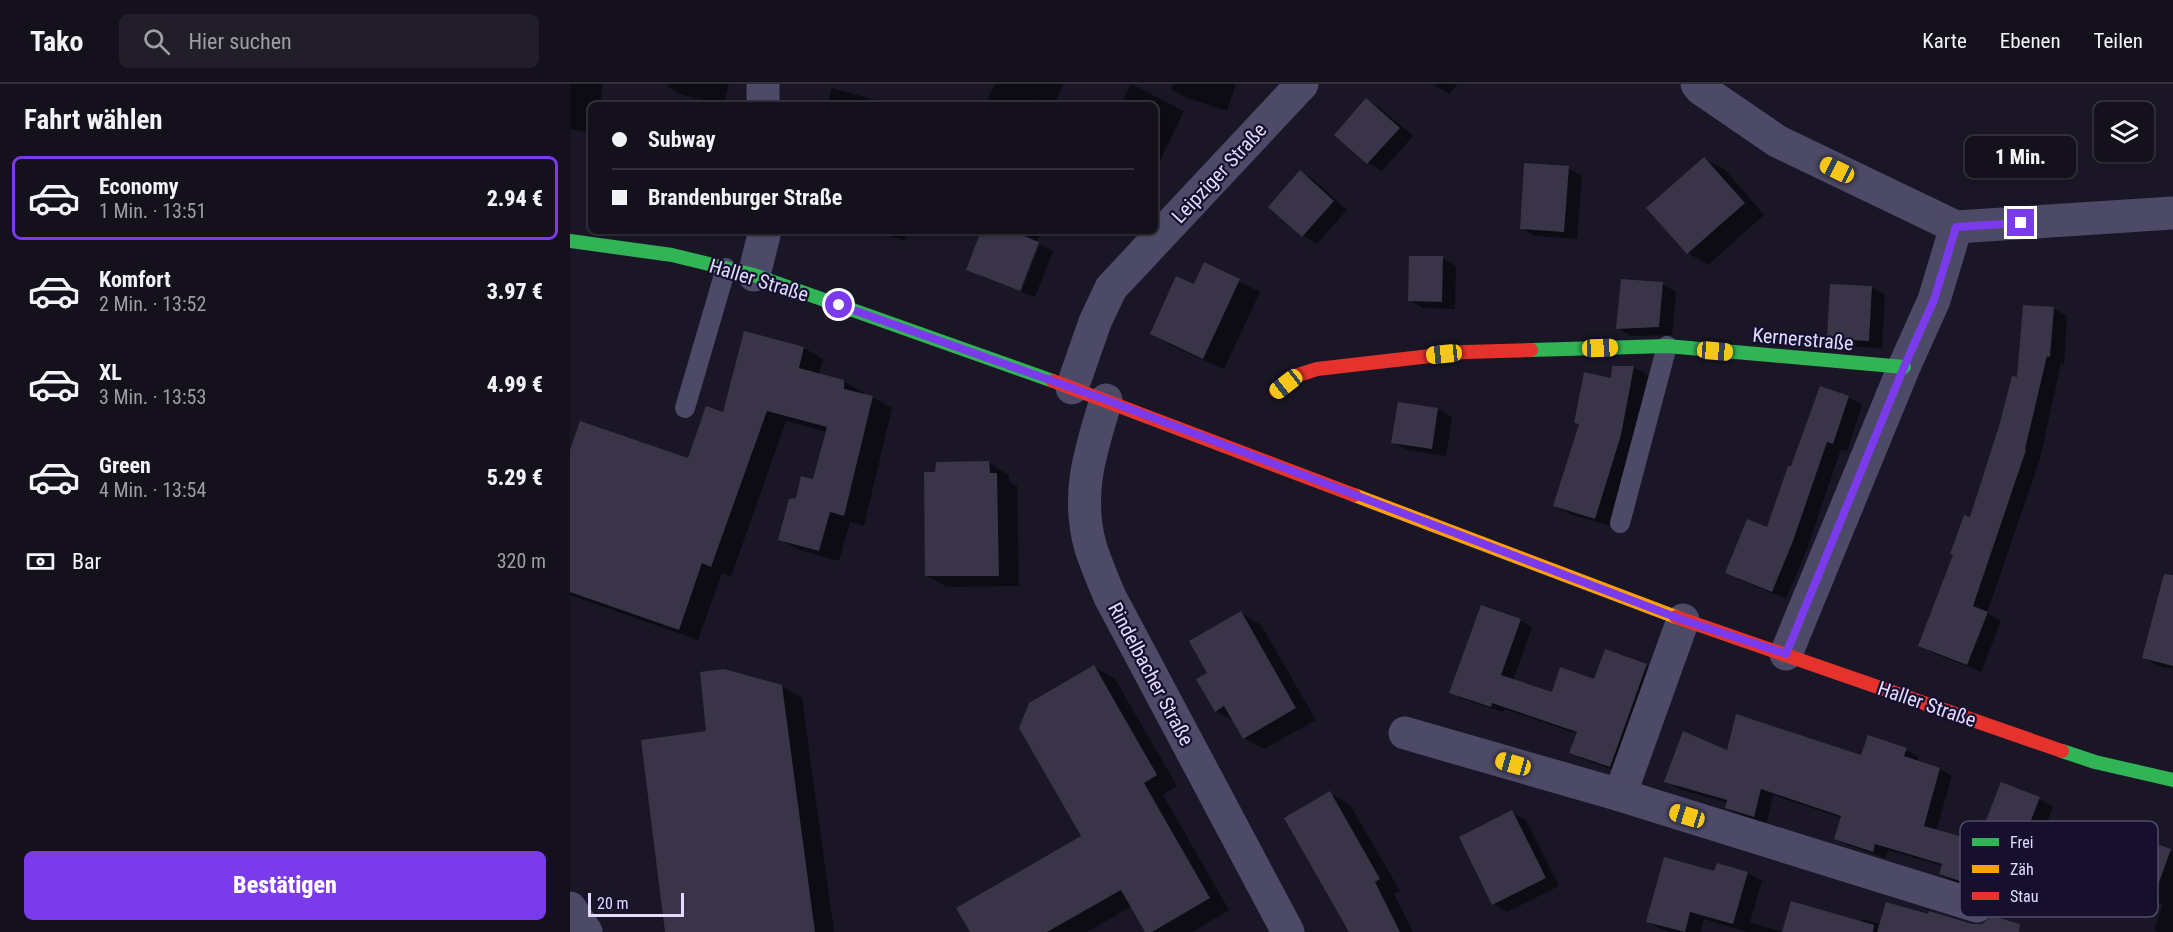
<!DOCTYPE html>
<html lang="de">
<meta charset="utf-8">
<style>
:root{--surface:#14101c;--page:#211e29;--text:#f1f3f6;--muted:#9d9da3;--line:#33303b;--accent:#7c3aed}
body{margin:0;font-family:"Roboto Condensed",sans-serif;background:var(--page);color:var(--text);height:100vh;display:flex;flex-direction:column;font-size:22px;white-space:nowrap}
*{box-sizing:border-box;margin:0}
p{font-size:20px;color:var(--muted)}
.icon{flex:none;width:33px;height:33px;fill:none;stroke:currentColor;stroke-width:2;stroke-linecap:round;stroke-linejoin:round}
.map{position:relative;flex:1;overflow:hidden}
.panel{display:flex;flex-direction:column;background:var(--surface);width:570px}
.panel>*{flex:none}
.banner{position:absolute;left:18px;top:18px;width:570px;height:132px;border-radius:9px;box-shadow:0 2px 4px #0004,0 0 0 2px var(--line);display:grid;align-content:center;height:132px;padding:0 24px;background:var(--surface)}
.tools{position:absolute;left:1524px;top:18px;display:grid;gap:12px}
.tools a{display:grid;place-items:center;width:60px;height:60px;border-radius:9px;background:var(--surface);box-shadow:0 2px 4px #0004,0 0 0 2px var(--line);font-size:30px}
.scale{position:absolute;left:18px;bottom:15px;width:96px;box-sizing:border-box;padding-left:6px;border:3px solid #e2dbff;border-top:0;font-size:16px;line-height:21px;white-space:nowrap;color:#e2dbff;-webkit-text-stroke:4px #160f2d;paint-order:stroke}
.end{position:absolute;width:27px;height:27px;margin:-14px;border:8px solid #7c3aed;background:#fff;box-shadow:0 0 0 3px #fff}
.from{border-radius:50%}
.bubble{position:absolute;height:42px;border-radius:9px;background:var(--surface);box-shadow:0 2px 4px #0004,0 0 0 2px var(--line);font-size:20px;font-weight:800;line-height:42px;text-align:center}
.car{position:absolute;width:18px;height:36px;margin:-18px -9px;border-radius:8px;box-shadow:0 0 4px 2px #0007;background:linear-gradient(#f5c518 24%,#345 0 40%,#f5c518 0 76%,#345 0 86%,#f5c518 0)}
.banner b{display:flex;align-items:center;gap:21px;height:57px;font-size:22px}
.banner b+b{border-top:2px solid var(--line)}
.banner i{width:15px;height:15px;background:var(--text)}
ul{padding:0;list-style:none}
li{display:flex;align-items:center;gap:18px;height:84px;margin:0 12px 9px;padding:0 12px;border:3px solid transparent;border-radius:9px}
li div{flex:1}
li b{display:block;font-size:22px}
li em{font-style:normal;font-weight:800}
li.active{border-color:var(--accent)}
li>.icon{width:54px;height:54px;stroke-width:1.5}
h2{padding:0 24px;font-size:27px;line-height:72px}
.pay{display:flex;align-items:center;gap:15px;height:66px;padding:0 24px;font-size:22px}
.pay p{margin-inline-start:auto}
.button{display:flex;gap:12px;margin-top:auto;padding:12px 24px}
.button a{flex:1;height:69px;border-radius:9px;background:var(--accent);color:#fff;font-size:24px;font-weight:800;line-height:69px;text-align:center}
header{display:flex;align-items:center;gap:36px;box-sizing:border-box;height:84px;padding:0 30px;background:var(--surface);border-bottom:2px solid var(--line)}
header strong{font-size:28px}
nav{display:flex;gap:33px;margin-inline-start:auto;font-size:21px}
.search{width:420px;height:54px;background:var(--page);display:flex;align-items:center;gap:15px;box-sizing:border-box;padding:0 21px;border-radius:9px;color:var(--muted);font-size:22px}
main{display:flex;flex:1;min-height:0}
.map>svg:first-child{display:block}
.shadow{fill:#0007}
.building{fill:#393447}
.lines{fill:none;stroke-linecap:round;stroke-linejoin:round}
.lane{stroke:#4d4a67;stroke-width:20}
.street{stroke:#4d4a67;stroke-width:33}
.fast{stroke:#30b455;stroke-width:14}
.slow{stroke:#ff9f0a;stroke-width:14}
.jam{stroke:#e5322d;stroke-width:14}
.route{stroke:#7c3aed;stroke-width:8}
.labels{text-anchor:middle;stroke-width:4.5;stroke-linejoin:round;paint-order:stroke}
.street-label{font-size:20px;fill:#e2dbff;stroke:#160f2d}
.key{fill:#160f2d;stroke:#534c6c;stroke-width:1.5}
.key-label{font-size:16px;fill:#e2dbff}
</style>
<header>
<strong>Tako</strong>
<div class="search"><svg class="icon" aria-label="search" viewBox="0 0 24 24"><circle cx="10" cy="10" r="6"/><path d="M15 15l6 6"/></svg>Hier suchen</div>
<nav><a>Karte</a><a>Ebenen</a><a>Teilen</a></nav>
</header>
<main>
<section class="panel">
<h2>Fahrt wählen</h2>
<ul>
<li class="active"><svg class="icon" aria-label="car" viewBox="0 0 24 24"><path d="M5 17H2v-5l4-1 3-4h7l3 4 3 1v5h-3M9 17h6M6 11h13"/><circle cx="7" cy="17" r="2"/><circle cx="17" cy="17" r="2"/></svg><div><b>Economy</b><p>1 Min. · 13:51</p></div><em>2.94 €</em></li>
<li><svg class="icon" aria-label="car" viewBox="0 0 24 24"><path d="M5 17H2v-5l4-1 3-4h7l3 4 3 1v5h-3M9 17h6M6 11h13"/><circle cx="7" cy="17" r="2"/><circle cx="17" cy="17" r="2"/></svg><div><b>Komfort</b><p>2 Min. · 13:52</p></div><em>3.97 €</em></li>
<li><svg class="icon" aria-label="car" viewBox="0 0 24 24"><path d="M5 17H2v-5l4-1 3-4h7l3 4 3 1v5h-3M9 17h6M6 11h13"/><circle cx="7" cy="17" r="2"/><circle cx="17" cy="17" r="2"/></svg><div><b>XL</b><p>3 Min. · 13:53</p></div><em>4.99 €</em></li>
<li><svg class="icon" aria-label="car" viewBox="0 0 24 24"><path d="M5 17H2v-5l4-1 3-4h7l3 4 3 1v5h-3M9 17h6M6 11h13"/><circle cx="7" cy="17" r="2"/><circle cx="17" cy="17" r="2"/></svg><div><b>Green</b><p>4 Min. · 13:54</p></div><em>5.29 €</em></li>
</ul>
<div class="pay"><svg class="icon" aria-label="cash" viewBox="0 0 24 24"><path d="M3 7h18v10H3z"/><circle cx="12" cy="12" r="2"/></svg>Bar<p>320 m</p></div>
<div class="button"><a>Bestätigen</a></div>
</section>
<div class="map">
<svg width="1603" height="848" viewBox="0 0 1603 848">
<rect width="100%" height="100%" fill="#1a1626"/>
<g class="shadow">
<polygon points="0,0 33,0 30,21 21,21 21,49 0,45"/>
<polygon points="99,0 159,0 154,20 112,11 98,3"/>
<polygon points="425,0 494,0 484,21 476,21 463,15 461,21 415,21"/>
<polygon points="561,0 614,27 590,77 585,75 585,21 550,21"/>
<polygon points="603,0 666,0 657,27 615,13 601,5"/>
<polygon points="863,0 888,0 879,10"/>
<polygon points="262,4 309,17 317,21 257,21"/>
<polygon points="796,16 810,24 843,52 812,87 798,79 766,51"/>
<polygon points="1134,75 1155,86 1194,131 1138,181 1118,169"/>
<polygon points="998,84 1012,92 1007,155 965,152 951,144"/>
<polygon points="730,88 744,96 777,126 747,160 733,152 700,122"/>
<polygon points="307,147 338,147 334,157"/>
<polygon points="413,147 471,147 449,207 412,193 398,185"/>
<polygon points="470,160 483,167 465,213 451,208"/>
<polygon points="872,174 886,182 885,225 853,224 840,216"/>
<polygon points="634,180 690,208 654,285 602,262 582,250 625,202"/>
<polygon points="1092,200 1106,208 1102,251 1061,252 1048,244"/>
<polygon points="1301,203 1315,211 1312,264 1273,262 1259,254"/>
<polygon points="1483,224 1497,232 1494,280 1491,279 1470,375 1417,529 1431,537 1411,588 1363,569 1349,561 1401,435 1448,295"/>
<polygon points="234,264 253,275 249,291 274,297 294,309 293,311 303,313 322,324 294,442 280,438 269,477 229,466 210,455 227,415 245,397 257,348 216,337 161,493 152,489 128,556 0,511 0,370 119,376 154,330"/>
<polygon points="1064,283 1078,291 1065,359 1039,442 998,429 985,421 1011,341 1043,295 1044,284"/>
<polygon points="1278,313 1292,321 1277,367 1271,365 1237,465 1216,515 1171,496 1157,488 1198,445 1222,384"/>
<polygon points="829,320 868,325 882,333 876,372 837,366 823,358"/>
<polygon points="419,379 439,391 439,398 447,402 449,502 377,503 357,492 367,389"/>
<polygon points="671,529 691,541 746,636 694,665 674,654 665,638 646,627 639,589"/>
<polygon points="1603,532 1603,585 1588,582 1574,574"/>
<polygon points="950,536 962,543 943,597 982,610 1076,581 1088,588 1052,689 1013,675 1001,668 1008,650 934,625 933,628 892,615 881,608"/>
<polygon points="524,583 545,595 607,702 593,711 659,826 622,848 577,848 562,822 517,848 401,848 513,752"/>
<polygon points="211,602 232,614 264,848 97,848 137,648"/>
<polygon points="1336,666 1349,673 1347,678 1370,685 1382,692 1366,747 1414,760 1426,768 1414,807 1383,797 1370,790 1372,782 1318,766 1315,774 1278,761 1265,754 1272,734 1203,711 1197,739 1169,730 1156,723 1158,719 1109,705 1096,697 1158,668 1292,673"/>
<polygon points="760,709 780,721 830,807 824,810 843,848 781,848"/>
<polygon points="1469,715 1483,723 1464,771 1427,757 1413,749"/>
<polygon points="942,728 956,736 989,802 937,828 923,820"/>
<polygon points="1534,744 1563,747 1577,755 1575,758 1603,768 1603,848 1587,848 1584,845 1593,821 1559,809 1545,801 1548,794 1517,783 1503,775"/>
<polygon points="1145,788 1178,789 1192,797 1180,838 1213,848 1291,839 1293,835 1311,840 1401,841 1420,848 1177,848 1134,835 1131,848 1101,848 1091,845 1077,837"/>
</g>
<g class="building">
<polygon points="796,14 830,44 797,80 764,51"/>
<polygon points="1134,73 1175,119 1117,170 1076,124"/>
<polygon points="954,79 999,82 994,148 950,145"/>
<polygon points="730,86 764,117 732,153 698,123"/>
<polygon points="411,147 442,147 469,158 450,207 396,186"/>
<polygon points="839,172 873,172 872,218 838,217"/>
<polygon points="634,178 670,195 633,275 580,250 606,192 624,200"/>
<polygon points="1051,195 1093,198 1089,243 1046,245"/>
<polygon points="1260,200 1302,202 1299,257 1257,255"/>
<polygon points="1453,221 1484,223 1480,273 1477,272 1455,365 1456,366 1403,522 1418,528 1397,581 1348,562 1383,471 1380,470 1394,431 1400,433 1429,342 1442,292 1447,293"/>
<polygon points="174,247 234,263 229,284 274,296 274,305 303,312 274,432 260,428 249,467 208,456 219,415 226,414 231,392 243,395 257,343 197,327 141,483 132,479 109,546 0,508 0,366 10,337 118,374 136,322 153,328"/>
<polygon points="1042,282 1064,282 1051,351 1025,435 983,422 1009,340 1004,339 1014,288 1041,294"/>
<polygon points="1250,302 1279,312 1263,360 1257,358 1223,457 1202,508 1155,489 1177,435 1197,443 1218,382 1221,382"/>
<polygon points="828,318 868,324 862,365 821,359"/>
<polygon points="419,377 420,389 427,389 429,492 355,492 354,388 365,388 366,378"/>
<polygon points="1594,490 1603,491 1603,582 1572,574"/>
<polygon points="911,521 951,535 931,591 982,608 990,583 1024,595 1035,565 1077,580 1040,683 999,669 1007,648 922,619 921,623 879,609"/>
<polygon points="671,527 726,624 673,655 654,622 645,628 626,595 637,589 619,557"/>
<polygon points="524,581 587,691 574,699 640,814 582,848 575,848 551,806 477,848 400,848 386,824 511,752 449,644 459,619"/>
<polygon points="154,585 212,601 245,848 95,848 71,656 136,647 130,588"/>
<polygon points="1166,630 1291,671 1298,651 1337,664 1334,672 1370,684 1354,742 1414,759 1402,801 1369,790 1372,780 1305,760 1303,768 1264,755 1271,732 1191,705 1184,733 1155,724 1157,716 1094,698 1113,647 1157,666"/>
<polygon points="1431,698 1470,713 1450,765 1411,749"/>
<polygon points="760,707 810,795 805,798 830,848 779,848 714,734"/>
<polygon points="942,726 976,794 922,821 889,753"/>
<polygon points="1516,736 1533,742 1536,736 1564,746 1561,751 1601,765 1583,815 1544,801 1547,792 1502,775"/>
<polygon points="1094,773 1144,787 1147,779 1178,788 1163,840 1120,828 1115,848 1076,838"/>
<polygon points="1221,817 1304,841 1303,848 1212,848"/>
<polygon points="1316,818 1358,830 1359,827 1402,840 1412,840 1422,832 1450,840 1449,848 1307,848"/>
</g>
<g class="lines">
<g class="lane">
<polyline points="115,324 156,184"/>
<polyline points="1050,439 1097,262"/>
</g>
<g class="street">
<polyline points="193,0 193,21"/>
<polyline points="1127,0 1131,5 1207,57 1386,143 1603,129"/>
<polyline points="184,191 195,147"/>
<polyline points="502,304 525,238 541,204 732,0"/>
<path d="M 536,316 C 521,366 506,408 520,461 C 525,478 533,496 540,513 L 718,848"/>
<polyline points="1216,570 1334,283 1364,216 1386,143"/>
<polyline points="835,649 1050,711 1113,536"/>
<polyline points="1050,711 1407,822"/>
<polyline points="0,824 16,848"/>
</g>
<g class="fast">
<polyline points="0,157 102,171 184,191 483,297"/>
<polyline points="961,266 1097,262 1334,283"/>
<polyline points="1492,667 1525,678 1603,696"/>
</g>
<polyline class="slow" points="784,411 1106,533"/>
<g class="jam">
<polyline points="483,297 784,411"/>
<polyline points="706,307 725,292 747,285 895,268 961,266"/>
<polyline points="1106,533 1492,667"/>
</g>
</g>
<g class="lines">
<polyline class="route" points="269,221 536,316 1113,536 1216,570 1334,283 1364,216 1386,143 1451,139"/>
</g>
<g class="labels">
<g class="street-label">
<text transform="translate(649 89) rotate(-47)" y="7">Leipziger Straße</text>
<text transform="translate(189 196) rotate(17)" y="7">Haller Straße</text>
<text transform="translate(1233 255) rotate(5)" y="7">Kernerstraße</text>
<text transform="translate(581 590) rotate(62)" y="7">Rindelbacher Straße</text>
<text transform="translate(1357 620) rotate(19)" y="7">Haller Straße</text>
</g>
</g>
<rect x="1390" y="737" width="198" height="96" rx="9" class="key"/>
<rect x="1402" y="754" width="27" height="8" fill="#30b455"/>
<rect x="1402" y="781" width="27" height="8" fill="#ff9f0a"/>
<rect x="1402" y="808" width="27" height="8" fill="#e5322d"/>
<g class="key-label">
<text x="1440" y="764">Frei</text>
<text x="1440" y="791">Zäh</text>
<text x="1440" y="818">Stau</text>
</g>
</svg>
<div class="tools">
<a><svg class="icon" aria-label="layers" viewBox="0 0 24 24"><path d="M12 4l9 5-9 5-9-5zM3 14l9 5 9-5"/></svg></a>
</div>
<div class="scale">20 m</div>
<i class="end from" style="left:269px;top:221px"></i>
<i class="end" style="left:1451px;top:139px"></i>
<div class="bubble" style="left:1395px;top:52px;width:111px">1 Min.</div>
<i class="car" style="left:1267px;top:86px;rotate:296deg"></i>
<i class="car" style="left:1030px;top:264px;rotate:88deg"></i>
<i class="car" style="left:1145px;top:267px;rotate:95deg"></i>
<i class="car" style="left:874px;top:270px;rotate:264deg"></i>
<i class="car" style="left:716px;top:300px;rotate:232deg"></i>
<i class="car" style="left:943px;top:680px;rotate:286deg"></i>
<i class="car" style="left:1117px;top:732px;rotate:287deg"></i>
<div class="banner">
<b><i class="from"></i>Subway</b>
<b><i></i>Brandenburger Straße</b>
</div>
</div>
</main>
